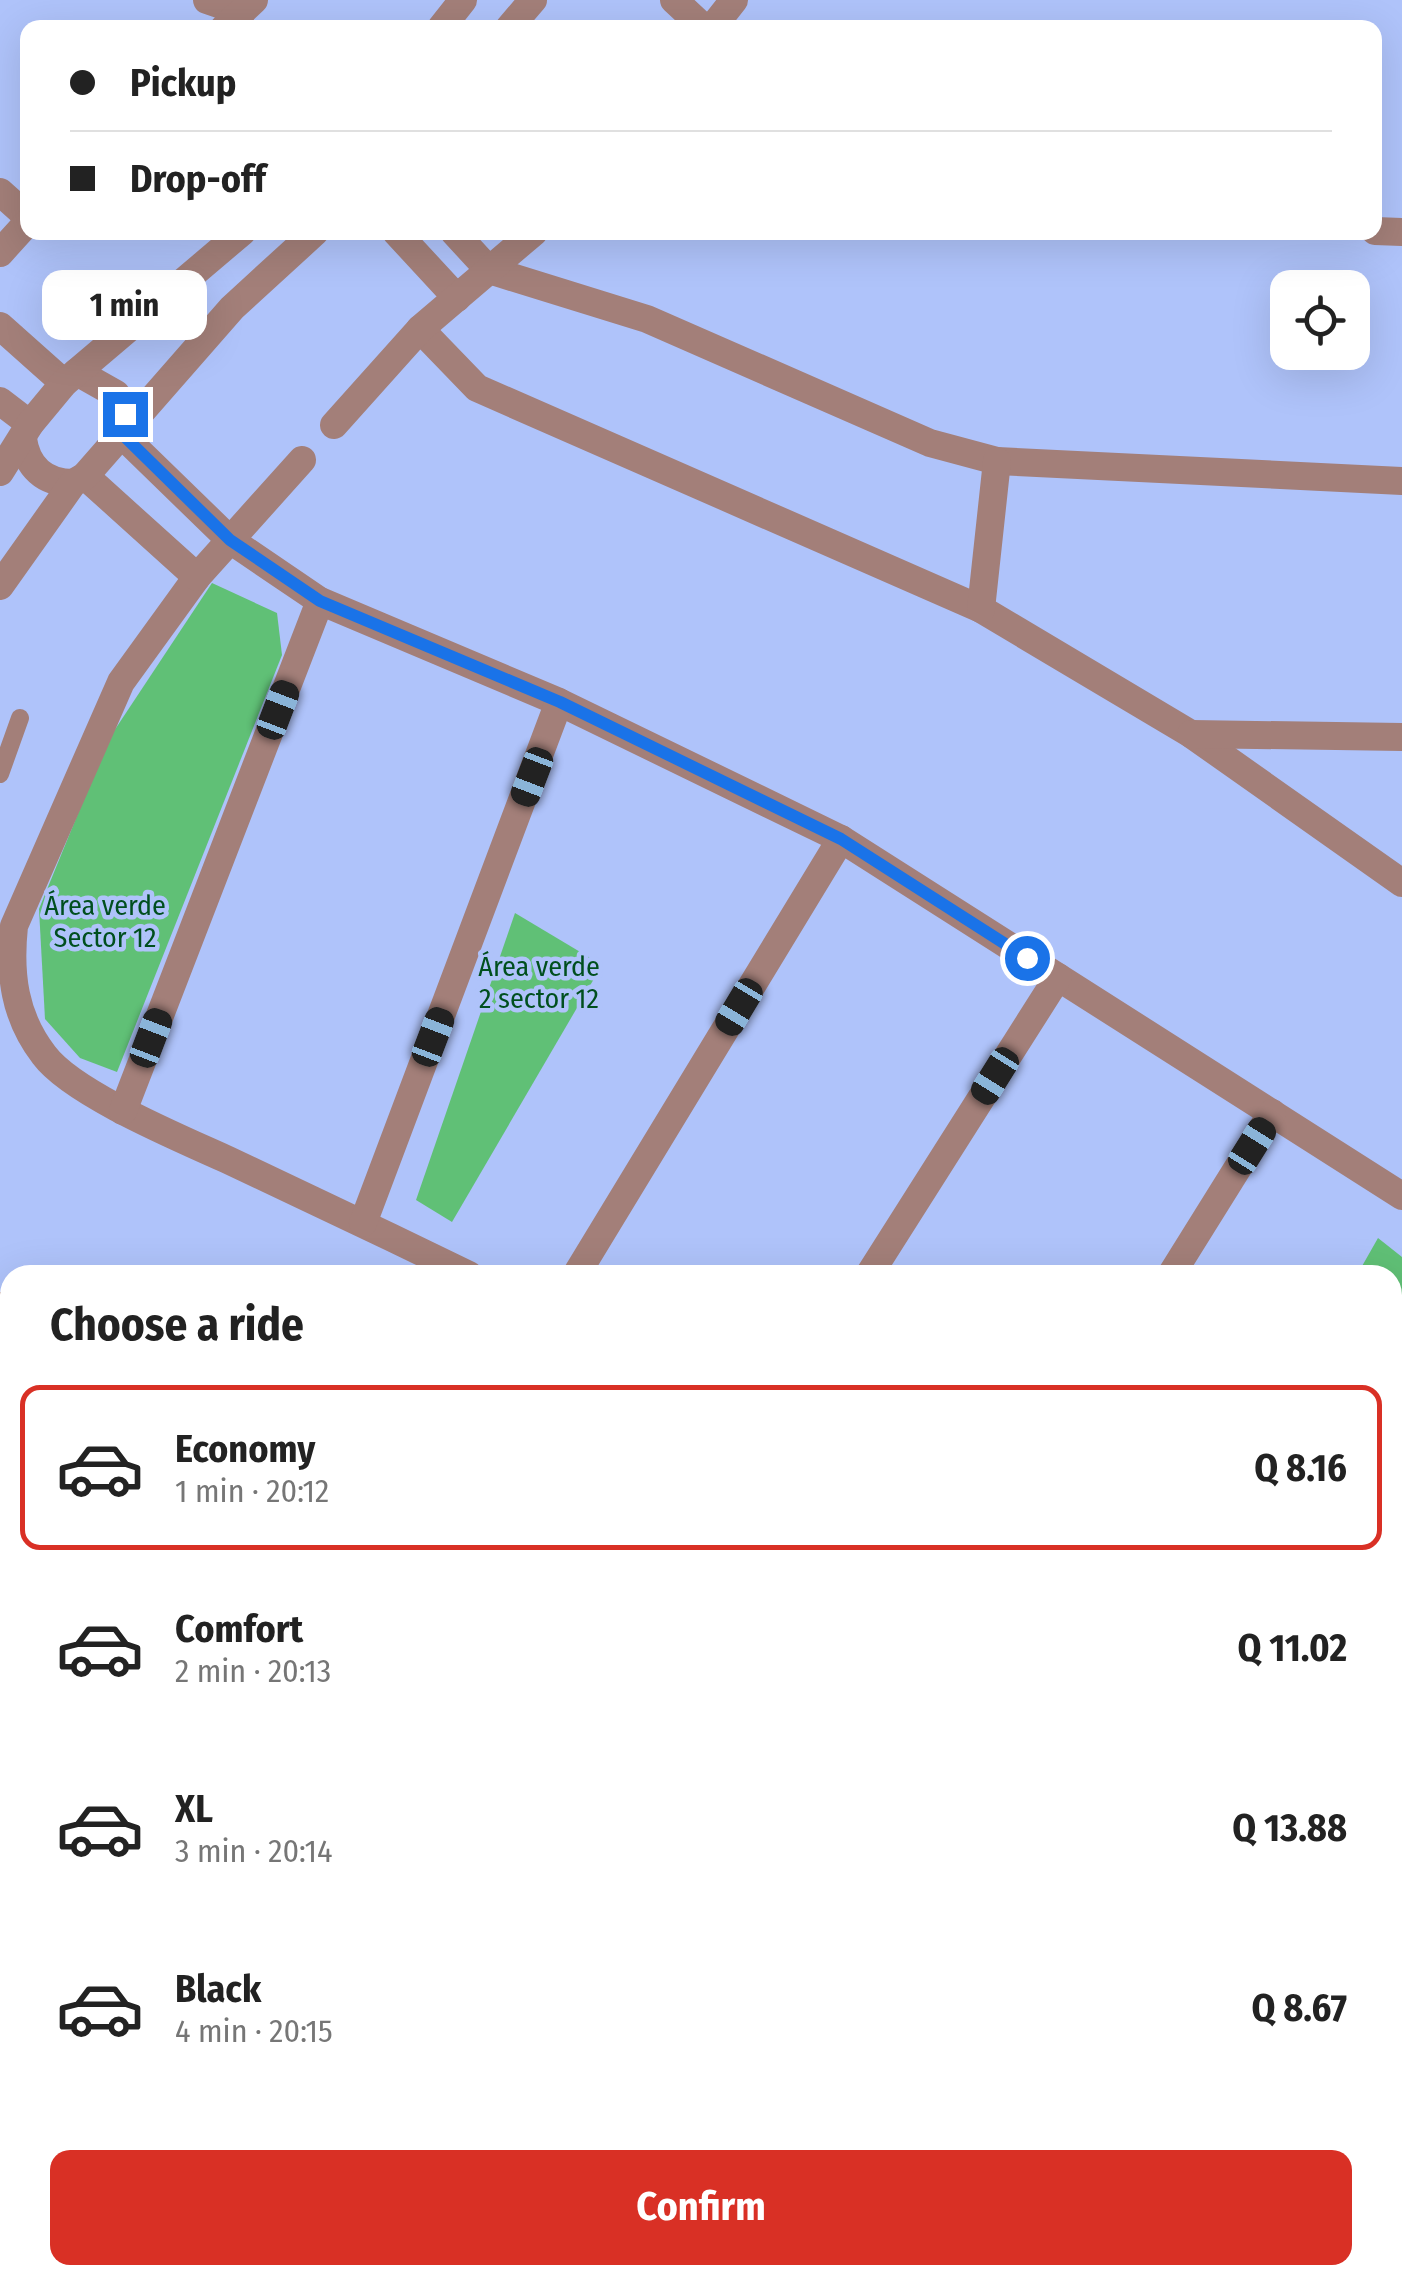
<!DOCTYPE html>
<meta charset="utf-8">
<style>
:root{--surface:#fff;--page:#f6f6f6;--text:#222;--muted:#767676;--line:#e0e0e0;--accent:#d93025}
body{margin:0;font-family:"Fira Sans Condensed",sans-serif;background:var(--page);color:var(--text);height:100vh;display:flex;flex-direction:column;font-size:38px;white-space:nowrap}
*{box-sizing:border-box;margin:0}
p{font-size:32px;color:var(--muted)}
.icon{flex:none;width:55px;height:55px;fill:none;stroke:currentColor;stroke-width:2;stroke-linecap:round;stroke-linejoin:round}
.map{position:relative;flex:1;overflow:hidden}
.panel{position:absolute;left:0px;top:1265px;width:1402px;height:1020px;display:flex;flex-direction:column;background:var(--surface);border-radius:30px 30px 0 0;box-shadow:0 10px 40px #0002}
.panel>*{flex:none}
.banner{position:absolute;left:20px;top:20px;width:1362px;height:220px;border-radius:20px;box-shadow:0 10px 40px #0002;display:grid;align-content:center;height:220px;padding:0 50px;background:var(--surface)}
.controls{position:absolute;left:1270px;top:270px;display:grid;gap:20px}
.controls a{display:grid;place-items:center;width:100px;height:100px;border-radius:20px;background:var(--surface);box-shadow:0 10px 40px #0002;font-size:50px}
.end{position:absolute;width:45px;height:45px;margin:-22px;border:12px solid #1a73e8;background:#fff;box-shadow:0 0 0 5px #fff}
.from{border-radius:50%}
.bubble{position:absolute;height:70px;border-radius:20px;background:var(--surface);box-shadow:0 10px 40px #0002;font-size:32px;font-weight:700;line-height:70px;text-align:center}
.car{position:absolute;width:30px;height:60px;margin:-30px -15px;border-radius:12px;box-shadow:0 0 8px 2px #0007;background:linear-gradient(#222 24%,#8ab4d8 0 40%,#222 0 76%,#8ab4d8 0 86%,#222 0)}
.banner b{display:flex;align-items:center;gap:35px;height:95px;font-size:38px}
.banner b+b{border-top:2px solid var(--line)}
.banner i{width:25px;height:25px;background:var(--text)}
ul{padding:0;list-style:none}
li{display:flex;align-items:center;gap:30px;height:165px;margin:0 20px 15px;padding:0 30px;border:5px solid transparent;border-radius:20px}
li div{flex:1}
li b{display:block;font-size:38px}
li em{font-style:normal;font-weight:700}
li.current{border-color:var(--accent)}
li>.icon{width:90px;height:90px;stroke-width:1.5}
h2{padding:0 50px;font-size:45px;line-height:120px}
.button{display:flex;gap:20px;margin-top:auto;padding:20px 50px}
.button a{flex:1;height:115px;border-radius:20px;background:var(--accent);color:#fff;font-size:40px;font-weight:700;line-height:115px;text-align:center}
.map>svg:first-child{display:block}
.green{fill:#60c076}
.forest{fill:#44aa5f}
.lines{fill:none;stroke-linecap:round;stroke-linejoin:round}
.service{stroke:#a37f79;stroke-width:18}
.minor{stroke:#a37f79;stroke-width:28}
.primary{stroke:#81443b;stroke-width:28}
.trunk{stroke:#7a3830;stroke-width:28}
.route{stroke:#1a73e8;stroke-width:12}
.labels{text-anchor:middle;stroke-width:9;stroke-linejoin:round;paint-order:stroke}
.park-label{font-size:28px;fill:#004f1e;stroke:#afc3fa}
</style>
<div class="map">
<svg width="1402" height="2285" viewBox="0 0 1402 2285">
<rect width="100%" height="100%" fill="#afc3fa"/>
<g class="green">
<polygon points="212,583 277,613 282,655 117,1072 80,1058 45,1019 39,909 108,740"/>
<polygon points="515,913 602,965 452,1222 416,1200"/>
<polygon points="1378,1238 1402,1257 1402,1399 1395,1409 1392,1275 1357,1275"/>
</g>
<polygon class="forest" points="0,1606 10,1612 10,2275 968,2275 979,2285 0,2285"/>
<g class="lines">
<polyline class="service" points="0,774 20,718"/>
<g class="minor">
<polyline points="207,0 242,12"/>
<polyline points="674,0 704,28"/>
<polyline points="224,28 254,0"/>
<polyline points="441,28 463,0"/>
<polyline points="509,28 533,0"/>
<polyline points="712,28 734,0"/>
<polyline points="0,192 28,217"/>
<polyline points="1375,231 1402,232"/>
<polyline points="396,232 457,298"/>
<polyline points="454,232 489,270 647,319 930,443 997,461 1402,481"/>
<polyline points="0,253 28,222"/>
<polyline points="0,326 64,383"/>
<polyline points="420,329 477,388 981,609 1191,734 1402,883"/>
<polyline points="77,372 116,394 127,425"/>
<polyline points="0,401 30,424"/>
<polyline points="334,425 420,329 534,232"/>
<polyline points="122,435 230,540 320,601 559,702 841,839 1402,1196"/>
<path d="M 23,439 C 27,467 44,483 73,483"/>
<path d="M 302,460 L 197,577 L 121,682 L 14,926 C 9,974 14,1016 44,1055 C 73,1094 182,1139 228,1160 C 309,1198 389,1236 469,1275"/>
<polyline points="0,472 30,424 64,383 242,232"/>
<polyline points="85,476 197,577"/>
<polyline points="0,586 73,483 85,476 232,308 315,232"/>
<polyline points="981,609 997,461"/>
<polyline points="1191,734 1402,737"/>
<polyline points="123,1111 320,601"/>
<polyline points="363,1223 559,702"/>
<polyline points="576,1275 841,839"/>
<polyline points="869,1275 1058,977"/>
<polyline points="1171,1275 1272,1113"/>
<polyline points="1392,1483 1402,1469"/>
<polyline points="1392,1874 1402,1881"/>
</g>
<g class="primary">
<polyline points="0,1375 10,1379"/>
<polyline points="1392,2239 1402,2248"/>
</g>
<polyline class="trunk" points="0,1306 10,1312"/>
</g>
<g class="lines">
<polyline class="route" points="125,414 122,434 230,540 320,601 560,702 841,839 1027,958"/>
</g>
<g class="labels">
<g class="park-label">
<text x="105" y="915">Área verde<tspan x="105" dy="32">Sector 12</tspan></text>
<text x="539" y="976">Área verde<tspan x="539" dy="32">2 sector 12</tspan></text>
</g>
</g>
</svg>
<div class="controls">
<a><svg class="icon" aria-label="locate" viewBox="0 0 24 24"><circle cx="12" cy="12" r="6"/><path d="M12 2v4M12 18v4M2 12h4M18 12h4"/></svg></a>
</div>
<i class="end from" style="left:1027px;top:958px"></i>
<i class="end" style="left:125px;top:414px"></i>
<div class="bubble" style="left:42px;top:270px;width:165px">1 min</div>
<i class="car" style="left:278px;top:710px;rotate:21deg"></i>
<i class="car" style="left:532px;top:777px;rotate:201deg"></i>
<i class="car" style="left:739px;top:1007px;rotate:211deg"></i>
<i class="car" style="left:433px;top:1037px;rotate:21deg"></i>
<i class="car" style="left:151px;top:1038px;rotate:21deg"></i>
<i class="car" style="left:995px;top:1076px;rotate:212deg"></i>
<i class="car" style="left:1252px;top:1146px;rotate:32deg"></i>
<div class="banner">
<b><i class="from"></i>Pickup</b>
<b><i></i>Drop-off</b>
</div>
<section class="panel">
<h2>Choose a ride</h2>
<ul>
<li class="current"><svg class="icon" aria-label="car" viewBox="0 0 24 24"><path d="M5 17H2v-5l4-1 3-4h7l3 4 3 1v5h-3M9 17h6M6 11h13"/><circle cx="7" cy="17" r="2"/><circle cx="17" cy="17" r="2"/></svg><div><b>Economy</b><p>1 min · 20:12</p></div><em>Q 8.16</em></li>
<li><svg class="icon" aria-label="car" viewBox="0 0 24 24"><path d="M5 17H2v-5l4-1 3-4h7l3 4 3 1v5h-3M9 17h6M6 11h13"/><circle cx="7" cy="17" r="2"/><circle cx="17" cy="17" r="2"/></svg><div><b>Comfort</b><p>2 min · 20:13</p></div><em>Q 11.02</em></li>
<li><svg class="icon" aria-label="car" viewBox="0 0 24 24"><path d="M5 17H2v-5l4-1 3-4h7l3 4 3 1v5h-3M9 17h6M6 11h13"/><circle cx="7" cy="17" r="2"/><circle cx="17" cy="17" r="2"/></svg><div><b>XL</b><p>3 min · 20:14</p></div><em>Q 13.88</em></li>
<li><svg class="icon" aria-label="car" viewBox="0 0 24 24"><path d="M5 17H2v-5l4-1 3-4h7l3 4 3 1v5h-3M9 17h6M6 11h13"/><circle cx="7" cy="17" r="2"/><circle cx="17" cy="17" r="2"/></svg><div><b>Black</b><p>4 min · 20:15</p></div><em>Q 8.67</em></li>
</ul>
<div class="button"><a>Confirm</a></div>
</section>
</div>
